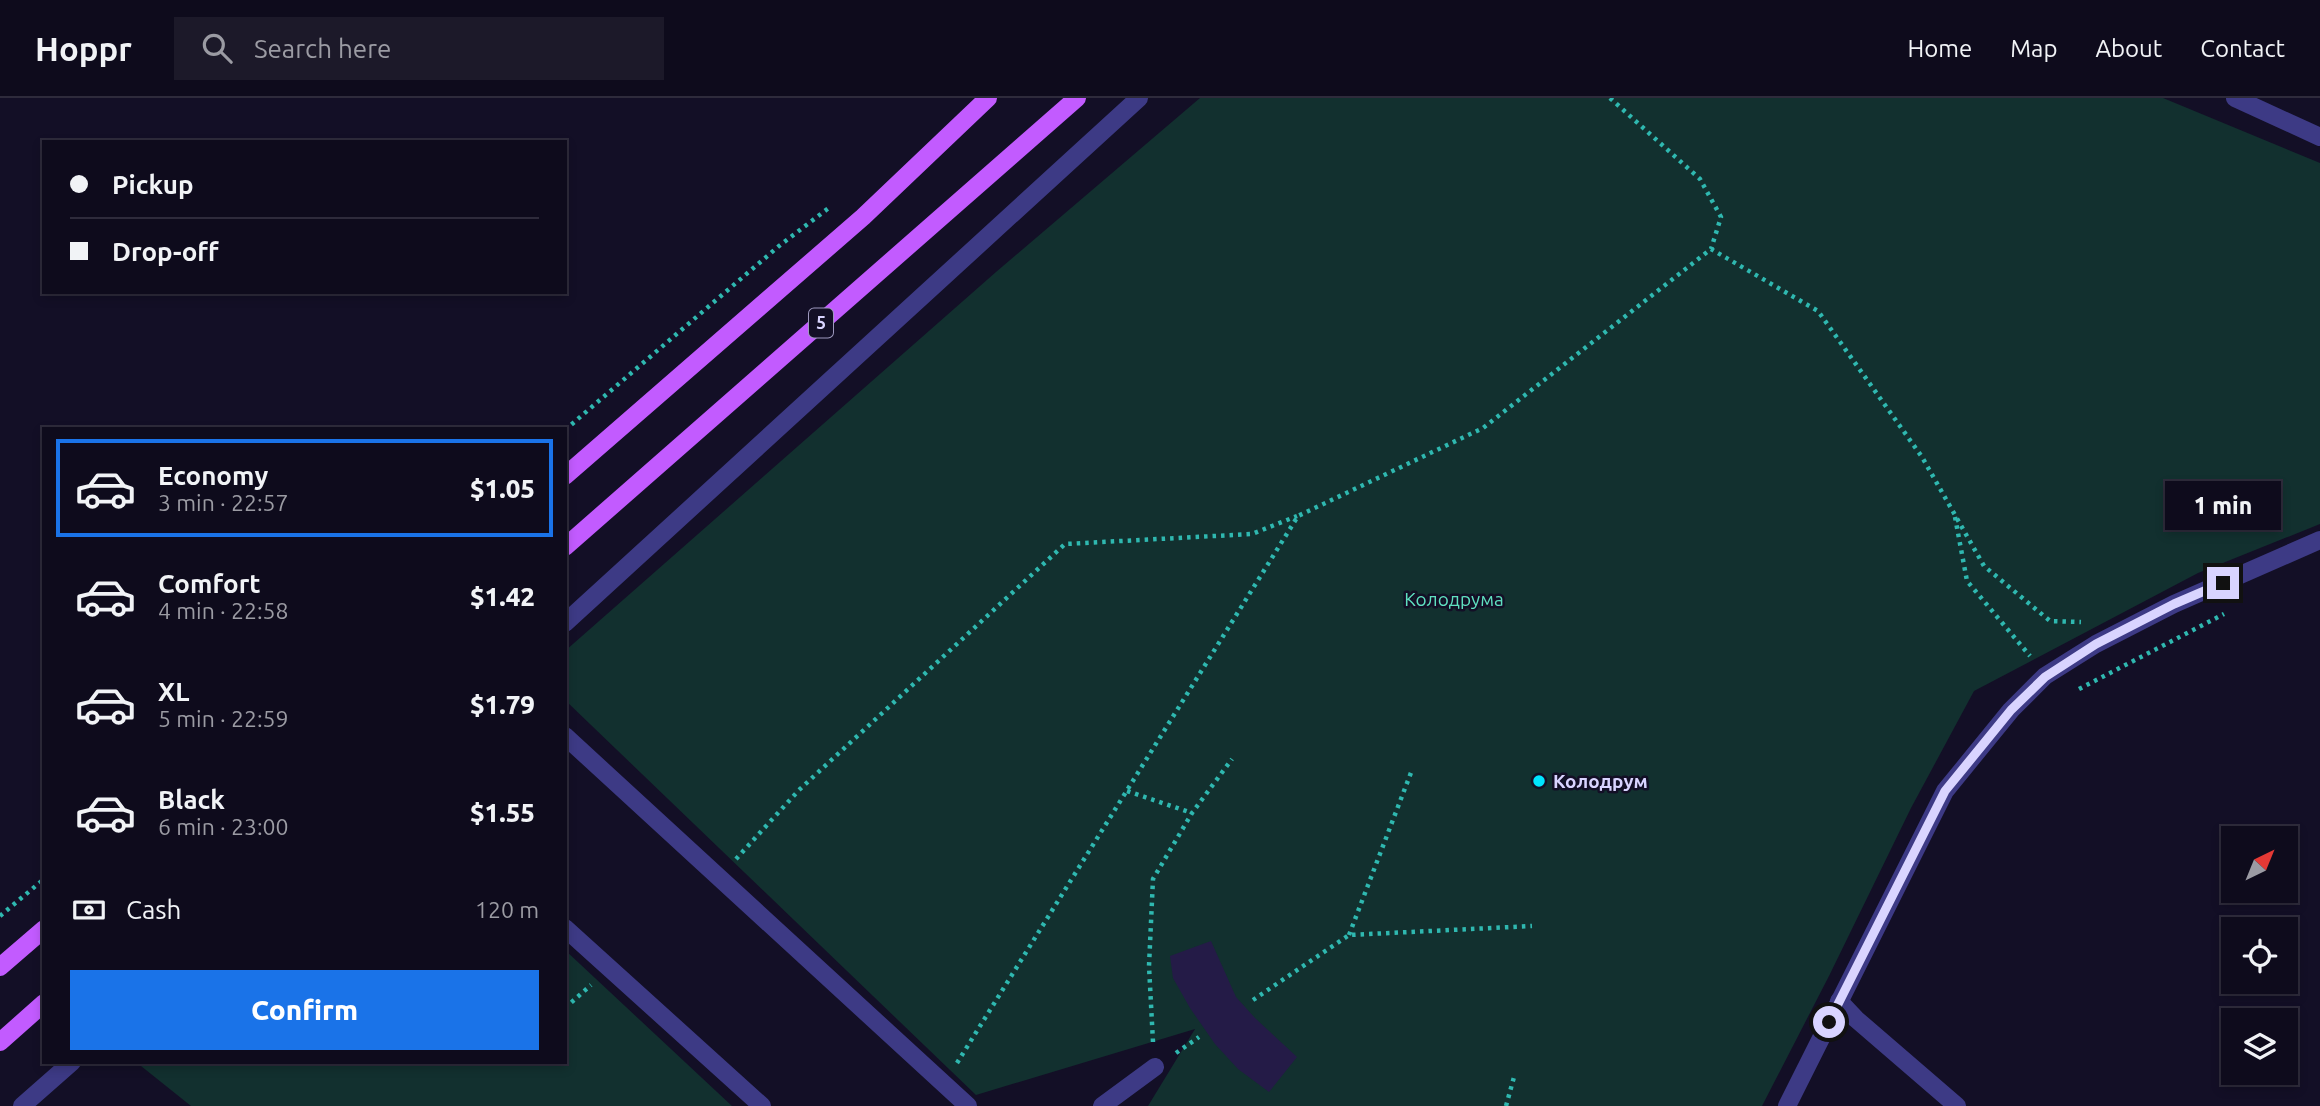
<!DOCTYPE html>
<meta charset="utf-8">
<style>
:root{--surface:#0e0b1c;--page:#1c1929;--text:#f1f3f6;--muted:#9b9ba3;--line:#2e2b3b;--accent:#1a73e8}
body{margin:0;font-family:Ubuntu,sans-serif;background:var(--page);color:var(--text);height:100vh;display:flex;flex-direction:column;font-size:26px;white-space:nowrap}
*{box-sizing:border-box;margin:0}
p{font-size:23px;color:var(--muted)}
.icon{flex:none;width:38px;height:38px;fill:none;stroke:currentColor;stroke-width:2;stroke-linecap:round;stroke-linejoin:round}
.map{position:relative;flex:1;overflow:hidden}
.panel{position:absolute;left:42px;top:329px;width:525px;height:637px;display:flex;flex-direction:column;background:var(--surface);border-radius:0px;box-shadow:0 4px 10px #0003,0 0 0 2px var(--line)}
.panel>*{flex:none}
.top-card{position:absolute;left:42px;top:42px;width:525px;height:154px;border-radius:0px;box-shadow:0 4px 10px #0003,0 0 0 2px var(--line);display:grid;align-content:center;height:154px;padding:0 28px;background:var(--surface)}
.needle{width:46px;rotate:43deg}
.buttons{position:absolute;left:2221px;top:728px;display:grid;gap:14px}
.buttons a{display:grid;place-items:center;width:77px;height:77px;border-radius:0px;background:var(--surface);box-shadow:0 4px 10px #0003,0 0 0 2px var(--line);font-size:35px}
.end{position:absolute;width:32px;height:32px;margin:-16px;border:9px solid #d9d4ff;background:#111;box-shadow:0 0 0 4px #111}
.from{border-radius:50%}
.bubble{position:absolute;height:49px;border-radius:0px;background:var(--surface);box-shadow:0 4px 10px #0003,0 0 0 2px var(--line);font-size:23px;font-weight:800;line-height:49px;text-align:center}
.top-card b{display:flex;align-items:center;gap:24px;height:66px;font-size:26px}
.top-card b+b{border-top:2px solid var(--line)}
.top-card i{width:18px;height:18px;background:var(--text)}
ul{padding:12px 0 0;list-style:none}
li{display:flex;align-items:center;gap:21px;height:98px;margin:0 14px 10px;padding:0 14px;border:4px solid transparent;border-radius:0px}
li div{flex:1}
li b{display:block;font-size:26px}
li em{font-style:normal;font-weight:800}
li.on{border-color:var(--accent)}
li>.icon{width:63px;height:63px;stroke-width:1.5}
.pay{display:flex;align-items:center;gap:18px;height:77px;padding:0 28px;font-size:26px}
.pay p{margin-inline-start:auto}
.cta{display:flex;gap:14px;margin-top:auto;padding:14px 28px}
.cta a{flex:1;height:80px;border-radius:0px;background:var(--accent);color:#fff;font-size:28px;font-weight:800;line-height:80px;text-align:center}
header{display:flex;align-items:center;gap:42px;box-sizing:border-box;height:98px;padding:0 35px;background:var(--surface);border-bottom:2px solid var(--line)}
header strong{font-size:33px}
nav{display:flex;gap:38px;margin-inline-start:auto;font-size:24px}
.search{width:490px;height:63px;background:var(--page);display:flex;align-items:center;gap:18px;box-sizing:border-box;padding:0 24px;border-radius:0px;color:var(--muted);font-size:26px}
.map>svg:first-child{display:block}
.green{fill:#12302f}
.building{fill:#241b47}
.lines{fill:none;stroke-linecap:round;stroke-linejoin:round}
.path{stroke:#2fb8b0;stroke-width:4.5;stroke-dasharray:3.5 5;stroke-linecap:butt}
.service{stroke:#3d3a85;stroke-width:18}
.minor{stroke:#3d3a85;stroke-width:18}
.primary{stroke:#c25bff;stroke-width:18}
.route{stroke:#d9d4ff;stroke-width:9}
.poi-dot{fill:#00e5ff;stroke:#130f26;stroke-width:2.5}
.labels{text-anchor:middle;stroke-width:5;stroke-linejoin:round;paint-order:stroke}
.shield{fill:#130f26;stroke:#9e99be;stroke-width:2}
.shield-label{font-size:18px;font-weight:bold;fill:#d9d4ff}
.park-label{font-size:19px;fill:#5fe0c0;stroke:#130f26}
.poi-label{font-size:19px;font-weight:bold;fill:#d9d4ff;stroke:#130f26;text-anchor:start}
</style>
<header>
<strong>Hoppr</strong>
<div class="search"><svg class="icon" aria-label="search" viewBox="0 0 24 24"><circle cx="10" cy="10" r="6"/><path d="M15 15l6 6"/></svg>Search here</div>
<nav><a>Home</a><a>Map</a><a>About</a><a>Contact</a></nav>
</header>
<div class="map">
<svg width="2320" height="1008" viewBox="0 0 2320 1008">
<rect width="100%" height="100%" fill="#130f26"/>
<g class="green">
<polygon points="1200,0 2163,0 2320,65 2320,426 2198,475 1974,593 1911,710 1829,878 1762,1008 1148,1008 1195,931 976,997 565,602 565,553 996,174"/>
<polygon points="565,852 732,1008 191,1008 136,964 565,964"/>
</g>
<polygon class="building" points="1211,843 1236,899 1255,920 1297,959 1269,994 1238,971 1215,946 1190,910 1173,880 1170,858"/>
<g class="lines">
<g class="path">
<polyline points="1610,0 1700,81 1721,119 1711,151"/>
<polyline points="565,332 779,148 830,109"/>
<polyline points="1955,419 1967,483 2030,558"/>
<polyline points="2079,591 2224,516"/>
<polyline points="1127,693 1192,715"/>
<polyline points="736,761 799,692 1065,446 1252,436 1297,418"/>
<polyline points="0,818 44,781"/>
<polyline points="1349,837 1412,672"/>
<polyline points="1253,902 1349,837 1532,828"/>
<polyline points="565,910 591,887"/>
<polyline points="1153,944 1149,868 1153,781 1192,715 1232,661"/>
<polyline points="1176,955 1199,939"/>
<polyline points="957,965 1298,418 1483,330 1711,151 1818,213 1922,359 1984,468 2050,523 2081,524"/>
<polyline points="1506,1008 1514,979"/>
</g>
<g class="service">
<polyline points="565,525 1139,0"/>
<polyline points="1839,903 1856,921 1957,1008"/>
<polyline points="22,1008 72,964"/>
</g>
<g class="minor">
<polyline points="2235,0 2320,39"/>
<polyline points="565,638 968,1008"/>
<polyline points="565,830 762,1008"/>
<polyline points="1102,1008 1155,969"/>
<polyline points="1787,1008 1945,693 2011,612 2045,578 2096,546 2174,506 2320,442"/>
</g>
<g class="primary">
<polyline points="565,378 863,119 988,0"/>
<polyline points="565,449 1077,0"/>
<polyline points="0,869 44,831"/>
<polyline points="0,944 44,905"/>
</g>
</g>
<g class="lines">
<polyline class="route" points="1829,924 1945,693 2011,612 2045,579 2096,546 2174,506 2223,485"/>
</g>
<circle class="poi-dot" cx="1539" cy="683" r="7"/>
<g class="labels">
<rect class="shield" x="809" y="210.5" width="24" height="29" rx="5"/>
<g class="shield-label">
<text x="821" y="231">5</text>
</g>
<g class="park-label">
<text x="1454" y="508">Колодрума</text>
</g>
<g class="poi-label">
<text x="1553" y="690">Колодрум</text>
</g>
</g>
</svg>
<div class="buttons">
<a><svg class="needle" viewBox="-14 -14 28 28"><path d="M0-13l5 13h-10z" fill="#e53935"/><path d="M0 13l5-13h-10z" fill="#9b9ba3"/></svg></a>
<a><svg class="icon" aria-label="locate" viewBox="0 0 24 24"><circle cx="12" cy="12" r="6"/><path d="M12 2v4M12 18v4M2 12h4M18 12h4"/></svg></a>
<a><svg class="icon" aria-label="layers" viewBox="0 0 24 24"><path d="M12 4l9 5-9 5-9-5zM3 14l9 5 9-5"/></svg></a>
</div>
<i class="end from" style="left:1829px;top:924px"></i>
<i class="end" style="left:2223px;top:485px"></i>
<div class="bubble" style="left:2165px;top:383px;width:116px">1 min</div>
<div class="top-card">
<b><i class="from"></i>Pickup</b>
<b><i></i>Drop-off</b>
</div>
<section class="panel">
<ul>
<li class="on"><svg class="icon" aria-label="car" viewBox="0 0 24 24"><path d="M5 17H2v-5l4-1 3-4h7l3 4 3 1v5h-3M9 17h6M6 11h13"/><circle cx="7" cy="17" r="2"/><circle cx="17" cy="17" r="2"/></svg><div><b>Economy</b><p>3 min · 22:57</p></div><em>$1.05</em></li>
<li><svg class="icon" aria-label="car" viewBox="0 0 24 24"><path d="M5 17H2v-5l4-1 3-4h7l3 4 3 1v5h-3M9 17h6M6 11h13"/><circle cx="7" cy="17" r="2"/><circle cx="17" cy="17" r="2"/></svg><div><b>Comfort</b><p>4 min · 22:58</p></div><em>$1.42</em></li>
<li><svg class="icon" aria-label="car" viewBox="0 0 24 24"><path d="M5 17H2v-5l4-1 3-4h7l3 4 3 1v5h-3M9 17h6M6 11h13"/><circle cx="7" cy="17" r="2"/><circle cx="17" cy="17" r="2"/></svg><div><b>XL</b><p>5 min · 22:59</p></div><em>$1.79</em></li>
<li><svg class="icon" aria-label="car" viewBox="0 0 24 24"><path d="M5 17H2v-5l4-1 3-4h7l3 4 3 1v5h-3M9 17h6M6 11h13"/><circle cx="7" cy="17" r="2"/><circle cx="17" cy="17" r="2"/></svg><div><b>Black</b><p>6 min · 23:00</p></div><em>$1.55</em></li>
</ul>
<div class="pay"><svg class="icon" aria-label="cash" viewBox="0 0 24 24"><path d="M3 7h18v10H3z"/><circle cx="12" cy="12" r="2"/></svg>Cash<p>120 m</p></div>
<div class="cta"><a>Confirm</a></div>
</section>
</div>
